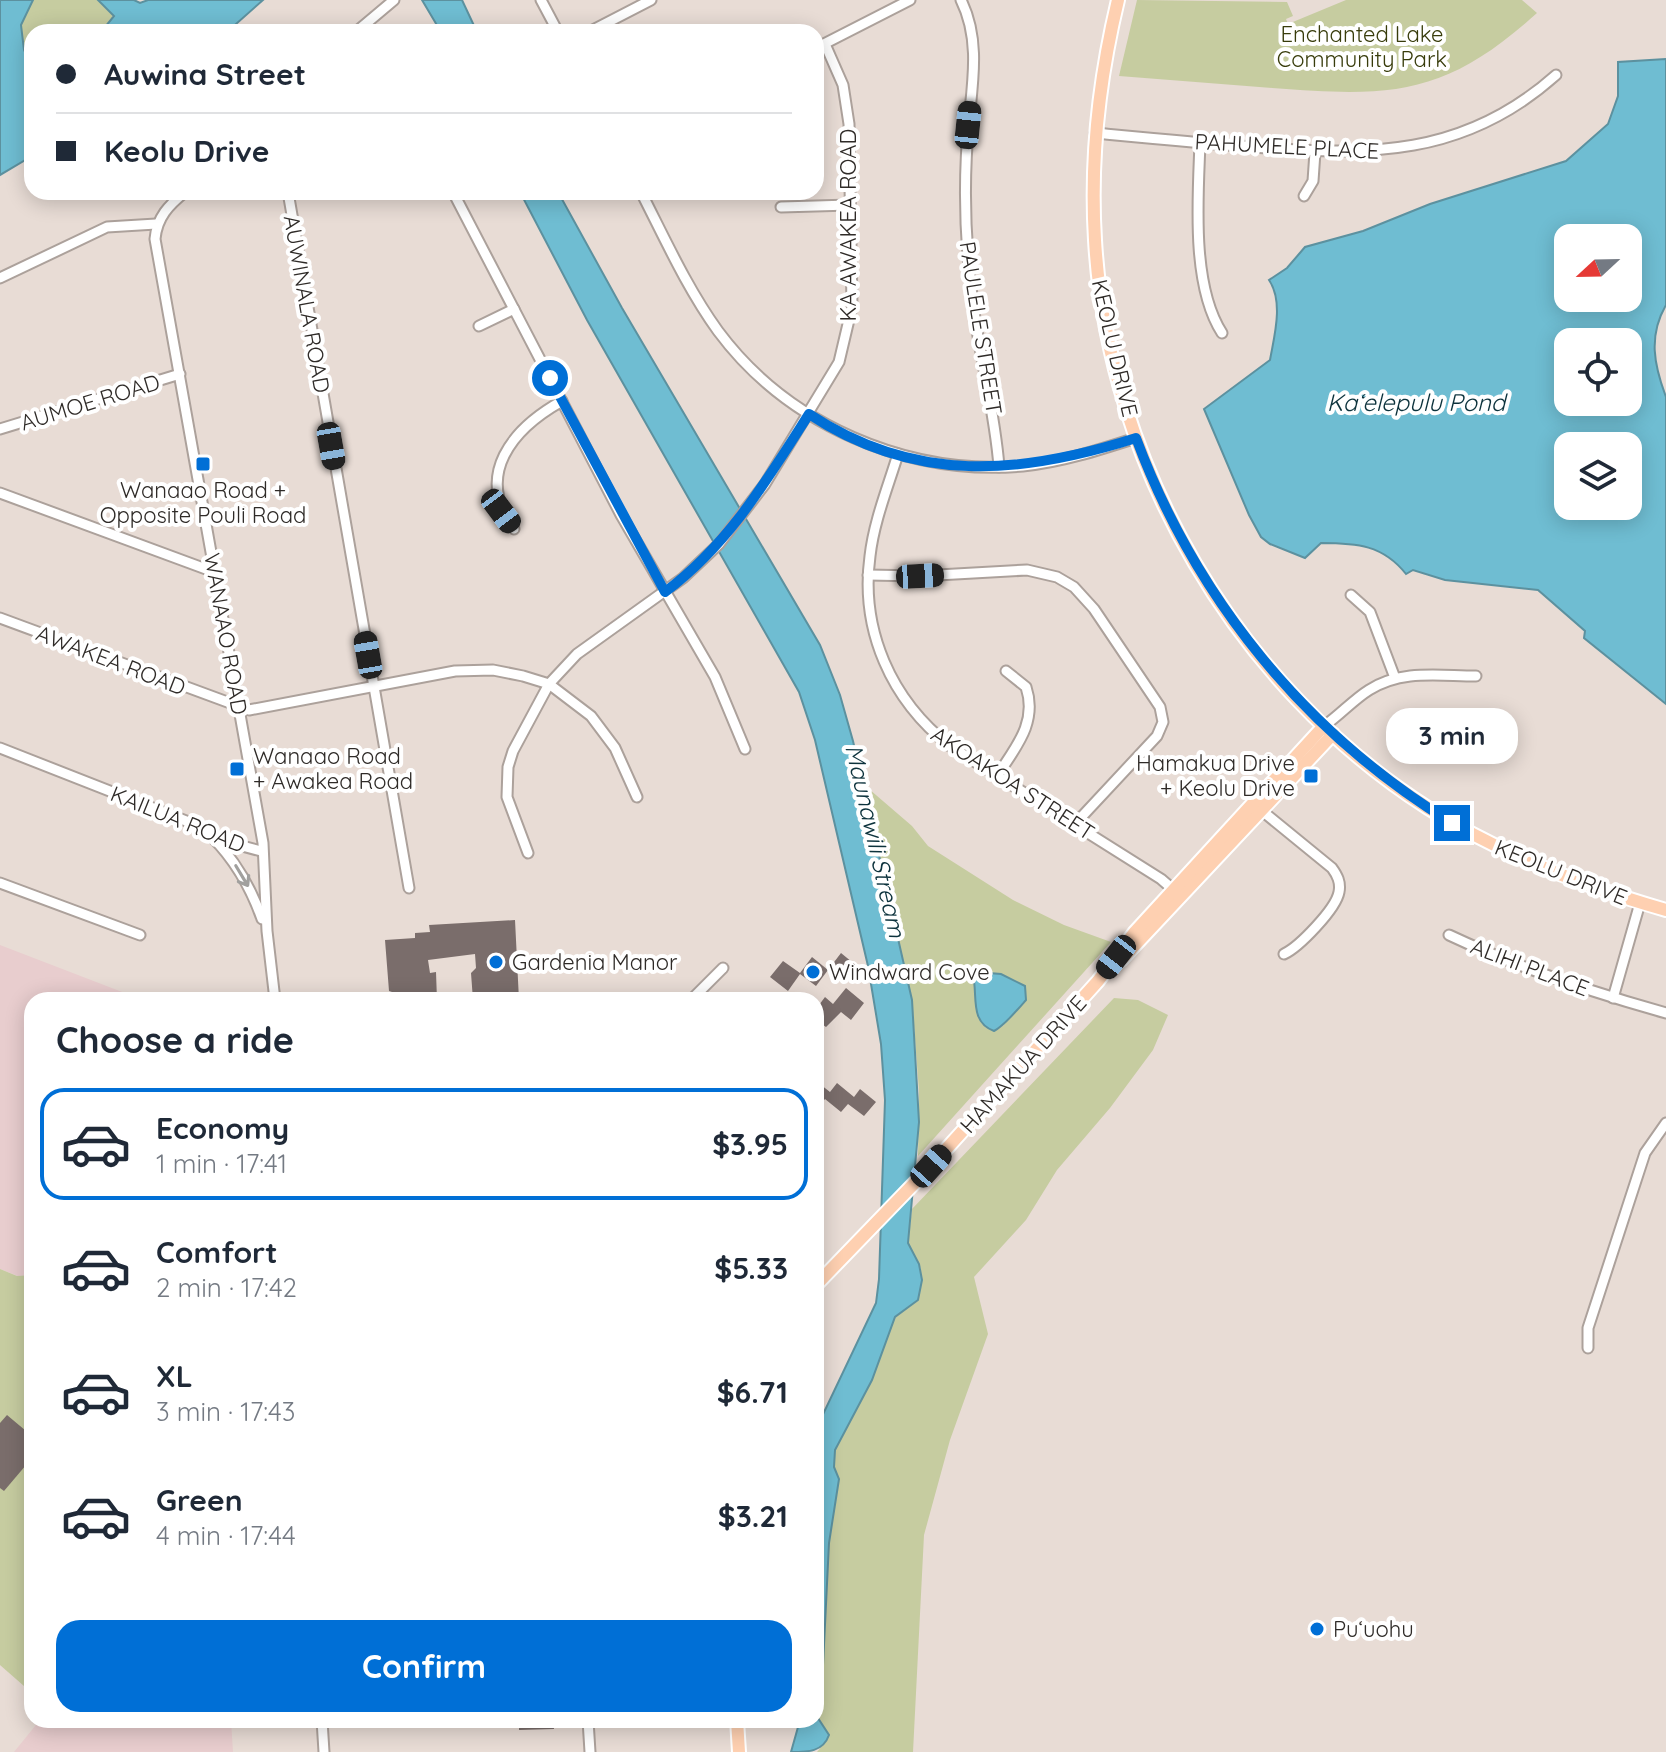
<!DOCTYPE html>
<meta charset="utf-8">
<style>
:root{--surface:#fff;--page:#f2f2f3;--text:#1f2937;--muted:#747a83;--line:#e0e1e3;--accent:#006fd6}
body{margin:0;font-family:Quicksand,sans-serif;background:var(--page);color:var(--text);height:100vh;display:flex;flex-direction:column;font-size:30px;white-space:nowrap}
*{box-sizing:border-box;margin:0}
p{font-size:26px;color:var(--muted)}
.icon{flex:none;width:44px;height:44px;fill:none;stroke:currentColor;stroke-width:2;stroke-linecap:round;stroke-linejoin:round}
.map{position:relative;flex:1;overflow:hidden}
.details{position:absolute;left:24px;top:992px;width:800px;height:736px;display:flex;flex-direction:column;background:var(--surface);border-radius:24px;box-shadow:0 4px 20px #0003}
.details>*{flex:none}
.top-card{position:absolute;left:24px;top:24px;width:800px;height:176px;border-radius:24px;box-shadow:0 4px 20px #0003;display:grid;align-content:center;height:176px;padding:0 32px;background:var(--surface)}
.needle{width:52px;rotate:248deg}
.controls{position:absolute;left:1554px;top:224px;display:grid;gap:16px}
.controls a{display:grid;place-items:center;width:88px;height:88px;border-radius:16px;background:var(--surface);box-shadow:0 4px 20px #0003;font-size:40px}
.end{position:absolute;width:36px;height:36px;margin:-18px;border:10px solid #006fd6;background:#fff;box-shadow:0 0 0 4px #fff}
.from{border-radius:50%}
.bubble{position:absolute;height:56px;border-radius:24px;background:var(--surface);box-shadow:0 4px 20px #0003;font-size:26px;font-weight:700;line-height:56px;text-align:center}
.car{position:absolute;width:24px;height:48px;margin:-24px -12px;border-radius:10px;box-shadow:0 0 6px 2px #0007;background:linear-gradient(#222 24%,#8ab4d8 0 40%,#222 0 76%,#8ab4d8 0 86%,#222 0)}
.top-card b{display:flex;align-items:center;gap:28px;height:76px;font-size:30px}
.top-card b+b{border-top:2px solid var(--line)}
.top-card i{width:20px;height:20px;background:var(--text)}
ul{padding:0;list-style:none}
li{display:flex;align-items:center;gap:24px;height:112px;margin:0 16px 12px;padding:0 16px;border:4px solid transparent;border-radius:24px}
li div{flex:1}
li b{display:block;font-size:30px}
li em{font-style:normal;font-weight:700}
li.active{border-color:var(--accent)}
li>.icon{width:72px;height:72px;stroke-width:1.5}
h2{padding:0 32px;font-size:36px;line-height:96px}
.button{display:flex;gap:16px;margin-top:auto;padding:16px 32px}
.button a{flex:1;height:92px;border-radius:24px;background:var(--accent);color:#fff;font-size:32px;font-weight:700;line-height:92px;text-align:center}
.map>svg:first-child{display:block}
.education{fill:#e8cdce}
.green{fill:#c6cca0;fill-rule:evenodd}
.water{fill:#6fbdd2;stroke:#5c919f;stroke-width:2;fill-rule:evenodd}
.building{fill:#7a6d6b}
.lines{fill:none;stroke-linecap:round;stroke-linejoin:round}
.minor-casing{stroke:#aca19b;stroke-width:13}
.major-casing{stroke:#fff;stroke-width:16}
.minor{stroke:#fff;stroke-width:9}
.major{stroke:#fed0b1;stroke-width:12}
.oneway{stroke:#a1a09e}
.route{stroke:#006fd6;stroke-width:10}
.poi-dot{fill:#006fd6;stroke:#fff;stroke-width:3}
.labels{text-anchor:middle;stroke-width:8;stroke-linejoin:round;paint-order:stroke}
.park-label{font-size:22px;fill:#383c0b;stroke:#fff}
.street-label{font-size:22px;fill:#2f2b28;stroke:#fff}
.poi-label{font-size:22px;fill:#2f2b28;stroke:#fff;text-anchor:start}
.water-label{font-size:24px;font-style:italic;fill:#0c323c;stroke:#fff}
</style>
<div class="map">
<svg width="1666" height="1752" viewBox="0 0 1666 1752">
<rect width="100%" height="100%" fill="#e8dcd5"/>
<g class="education">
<polygon points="0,945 143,1000 32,1000 32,1275 18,1276 0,1269"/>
<polygon points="40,1720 231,1720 233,1752 14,1752"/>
</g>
<g class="green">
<path d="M 33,0 L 98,0 L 112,13 L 113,20 L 101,32 L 32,32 L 32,66 C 16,47 18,19 33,0 Z"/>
<path d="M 1137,0 L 1287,2 L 1293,16 L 1286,19 L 1288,24 L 1346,0 L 1522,0 L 1537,13 C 1444,97 1391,97 1272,88 C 1221,84 1170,80 1119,76 Z"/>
<path d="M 862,783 L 912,826 L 928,846 L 1013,900 L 1064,925 L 1111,942 L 918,1156 L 919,1091 L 912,1000 ZM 1001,974 L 1025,986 L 1020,1008 L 1010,1014 L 1003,1026 L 989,1029 L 981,1021 L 975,979 L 982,975 Z"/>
<polygon points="1114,998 1138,1000 1168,1015 1153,1050 1110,1108 1057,1170 1026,1220 974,1277 988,1334 950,1440 924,1535 913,1752 817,1752 828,1739 816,1715 829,1543 839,1479 834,1467 835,1450 872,1380 895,1317 911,1306 921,1269 908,1243 912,1209"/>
<polygon points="0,1269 17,1276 32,1275 32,1693 0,1665"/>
</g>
<g class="water">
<polygon points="0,0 33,0 21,25 24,50 32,66 32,156 0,175"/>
<polygon points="98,0 134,0 140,3 148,0 263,0 227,32 101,32 114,16"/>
<polygon points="422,0 462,0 477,32 441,32"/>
<path d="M 1666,59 L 1666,305 C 1648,336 1654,365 1666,397 L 1666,704 L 1584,638 L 1585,631 L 1538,590 L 1445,580 L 1413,570 L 1406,574 C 1383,545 1357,543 1321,543 L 1305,558 L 1270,544 L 1261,537 L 1249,515 L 1204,409 L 1270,360 C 1274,337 1284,302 1269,280 L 1287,268 L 1305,247 L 1363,231 L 1430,204 L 1566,161 L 1608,124 L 1618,96 L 1618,62 ZM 1628,238 L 1628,298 L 1568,298 L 1568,238 ZM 1568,342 L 1628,342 L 1628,402 L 1568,402 ZM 1628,446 L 1628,506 L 1568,506 L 1568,446 Z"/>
<polygon points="520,192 558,192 622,308 820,645 840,695 853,741 912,1000 919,1122 908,1243 919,1264 922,1280 918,1300 895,1317 872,1380 835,1450 834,1467 839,1479 829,1543 821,1706 816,1715 816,1429 876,1303 879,1279 885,1100 881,1044 868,966 815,740 799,692 587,320"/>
<path d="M 976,972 L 1001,974 L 1025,986 L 1026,1000 C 1019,1008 1004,1026 994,1031 C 969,1022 978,995 973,975 Z"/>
<path d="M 816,1715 L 829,1735 C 823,1752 808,1752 791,1752 L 800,1720 L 816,1720 Z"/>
</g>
<g class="building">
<polygon points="515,920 519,1000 473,1000 471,973 476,968 475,954 428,960 430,973 436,972 437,1000 393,1000 392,992 389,991 385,940 415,938 415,933 430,932 429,925"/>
<polygon points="841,953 858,967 846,983 828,970 816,986 800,974 788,991 770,977 783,961 800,973 812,957 828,970"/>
<polygon points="846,988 864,1003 851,1020 841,1012 826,1027 816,1020 816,1009 825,997 833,1004"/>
<polygon points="816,1081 830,1092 837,1083 854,1097 860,1089 876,1102 864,1116 848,1104 841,1112 825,1099 816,1110"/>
<polygon points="7,1415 32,1436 32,1458 4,1491 0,1488 0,1423"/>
<polygon points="519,1720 553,1720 554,1729 519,1730"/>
</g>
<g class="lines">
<defs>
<g id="minor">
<polyline points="541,0 558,32"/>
<path d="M 961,0 C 980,38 973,80 969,120 C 963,181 965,244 973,304 C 980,359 995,412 999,467"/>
<polyline points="356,32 394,0"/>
<polyline points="589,32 651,0"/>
<polyline points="816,48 910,0"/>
<path d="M 1095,133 C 1148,138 1200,143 1253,147 C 1369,156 1464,157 1556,75"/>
<path d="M 1200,143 C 1198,198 1191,285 1222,333"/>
<path d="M 185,192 C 169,205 157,217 155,239 L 263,843 L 267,931 L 275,1000"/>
<polyline points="288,192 409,888"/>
<polyline points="453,192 621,515 715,677 745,749"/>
<path d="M 641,192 C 665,239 687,288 718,331 C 788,425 907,476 1023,466 C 1062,462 1099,450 1136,438"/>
<polyline points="1304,196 1313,181 1315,152"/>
<polyline points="781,207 850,205"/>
<polyline points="0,278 107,227 156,224"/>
<polyline points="479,326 514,309"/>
<polyline points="0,429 180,374"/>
<path d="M 898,454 C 888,487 874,521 870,556 C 860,630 891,700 950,746 L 1161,879 L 1176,892"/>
<polyline points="0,493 214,572"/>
<path d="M 514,529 C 474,475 512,429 562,401"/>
<polyline points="868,575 920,576 1027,570 1057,577 1074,587 1094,609 1160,707 1163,722 1157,736 1074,825"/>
<polyline points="1351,595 1370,612 1395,678"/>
<polyline points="0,618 249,710 455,671 493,670 523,676 549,684 591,716 615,748 637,797"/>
<path d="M 1324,726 C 1340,715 1353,700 1369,690 C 1402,669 1439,676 1476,676"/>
<polyline points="0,748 204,828 231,843 261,851"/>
<path d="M 997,776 C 1015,748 1038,723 1026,687 L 1006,671"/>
<path d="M 1256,806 L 1332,868 C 1337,875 1341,882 1339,892 C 1336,909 1299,947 1284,954"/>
<path d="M 212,837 C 235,860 251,888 262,919"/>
<polyline points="528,853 507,797 508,767 513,751 549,684 577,654 683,578 719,544 765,484 839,362 852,307 849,124 843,85 825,44"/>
<polyline points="0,883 140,935"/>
<path d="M 1449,935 C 1519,968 1591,992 1666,1013"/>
<polyline points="1613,998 1640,903"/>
<polyline points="691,1000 723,968"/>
<polyline points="1588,1348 1588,1328 1645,1153 1666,1123"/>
<polyline points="322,1720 324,1752"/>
<polyline points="588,1720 590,1752"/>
</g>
<g id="major">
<path d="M 1118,0 C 1099,79 1090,159 1095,240 C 1108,466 1237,686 1428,808 C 1502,855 1582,886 1666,910"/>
<polyline points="1121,960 1333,734"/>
<polyline points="816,1285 931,1166 1098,981 1134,933 1324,726"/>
<polyline points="737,1720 739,1752"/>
</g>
</defs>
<use href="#minor" class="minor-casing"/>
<use href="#major" class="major-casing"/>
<use href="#minor" class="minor"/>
<use href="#major" class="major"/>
</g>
<defs><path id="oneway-shaft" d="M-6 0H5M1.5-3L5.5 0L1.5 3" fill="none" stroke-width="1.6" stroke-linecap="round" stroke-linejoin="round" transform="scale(2)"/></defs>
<use class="oneway" href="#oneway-shaft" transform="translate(242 876) rotate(59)"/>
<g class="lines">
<path class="route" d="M 550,378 L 665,592 C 729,544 767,480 809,414 C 915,484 1020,475 1136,438 C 1196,599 1305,733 1452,823"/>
</g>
<g class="poi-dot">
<rect x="195" y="456" width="16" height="16" rx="4"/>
<rect x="229" y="761" width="16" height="16" rx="4"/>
<rect x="1303" y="768" width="16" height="16" rx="4"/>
<circle cx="496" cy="962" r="8"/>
<circle cx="813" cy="972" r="8"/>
<circle cx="1317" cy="1629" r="8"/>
</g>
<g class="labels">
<g class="park-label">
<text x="1362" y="42">Enchanted Lake<tspan x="1362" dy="25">Community Park</tspan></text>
</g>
<g class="street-label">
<text transform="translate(1287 146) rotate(3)" y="8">PAHUMELE PLACE</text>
<text transform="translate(848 225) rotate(-90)" y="8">KA AWAKEA ROAD</text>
<text transform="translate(307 304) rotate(80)" y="8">AUWINALA ROAD</text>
<text transform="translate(981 328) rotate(81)" y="8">PAULELE STREET</text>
<text transform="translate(1115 348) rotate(77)" y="8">KEOLU DRIVE</text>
<text transform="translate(90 402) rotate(-17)" y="8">AUMOE ROAD</text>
<text transform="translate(226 634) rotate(80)" y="8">WANAAO ROAD</text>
<text transform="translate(111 660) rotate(21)" y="8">AWAKEA ROAD</text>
<text transform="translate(1013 783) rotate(33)" y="8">AKOAKOA STREET</text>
<text transform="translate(178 819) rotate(22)" y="8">KAILUA ROAD</text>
<text transform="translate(1561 872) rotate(22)" y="8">KEOLU DRIVE</text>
<text transform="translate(1530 967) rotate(21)" y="8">ALIHI PLACE</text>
<text transform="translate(1023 1064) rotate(-48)" y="8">HAMAKUA DRIVE</text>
</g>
<g class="poi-label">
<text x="203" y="498" text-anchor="middle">Wanaao Road +<tspan x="203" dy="25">Opposite Pouli Road</tspan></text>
<text x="253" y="764">Wanaao Road<tspan x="253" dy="25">+ Awakea Road</tspan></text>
<text x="1295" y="771" text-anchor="end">Hamakua Drive<tspan x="1295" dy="25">+ Keolu Drive</tspan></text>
<text x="512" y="970">Gardenia Manor</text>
<text x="829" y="980">Windward Cove</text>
<text x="1333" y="1637">Puʻuohu</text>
</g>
<g class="water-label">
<text x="1416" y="411">Kaʻelepulu Pond</text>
<text transform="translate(875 841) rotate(77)" y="8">Maunawili Stream</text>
</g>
</g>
</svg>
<div class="controls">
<a><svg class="needle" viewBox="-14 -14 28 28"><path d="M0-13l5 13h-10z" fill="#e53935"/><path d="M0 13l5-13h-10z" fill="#747a83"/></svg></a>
<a><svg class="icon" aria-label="locate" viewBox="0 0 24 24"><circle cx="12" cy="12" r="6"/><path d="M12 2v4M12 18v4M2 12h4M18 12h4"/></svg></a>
<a><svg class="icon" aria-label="layers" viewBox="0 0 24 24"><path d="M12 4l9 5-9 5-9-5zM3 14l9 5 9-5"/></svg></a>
</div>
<i class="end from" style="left:550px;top:378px"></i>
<i class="end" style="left:1452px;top:823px"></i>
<div class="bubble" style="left:1386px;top:708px;width:132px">3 min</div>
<i class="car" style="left:968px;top:125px;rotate:6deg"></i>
<i class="car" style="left:331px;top:446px;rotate:170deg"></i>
<i class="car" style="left:501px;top:511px;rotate:143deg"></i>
<i class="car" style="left:920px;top:576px;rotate:87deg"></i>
<i class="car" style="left:368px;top:655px;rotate:350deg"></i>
<i class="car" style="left:1116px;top:957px;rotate:218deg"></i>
<i class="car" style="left:931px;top:1166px;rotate:42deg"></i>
<div class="top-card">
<b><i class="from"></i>Auwina Street</b>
<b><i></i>Keolu Drive</b>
</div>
<section class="details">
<h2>Choose a ride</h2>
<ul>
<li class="active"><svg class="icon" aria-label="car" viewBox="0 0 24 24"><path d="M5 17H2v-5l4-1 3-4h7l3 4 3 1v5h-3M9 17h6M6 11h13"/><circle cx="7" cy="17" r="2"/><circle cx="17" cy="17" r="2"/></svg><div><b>Economy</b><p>1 min · 17:41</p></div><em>$3.95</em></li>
<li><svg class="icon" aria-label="car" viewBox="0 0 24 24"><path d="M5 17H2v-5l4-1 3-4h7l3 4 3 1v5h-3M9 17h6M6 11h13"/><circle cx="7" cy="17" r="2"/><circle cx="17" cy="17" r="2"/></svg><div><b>Comfort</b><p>2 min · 17:42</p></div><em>$5.33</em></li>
<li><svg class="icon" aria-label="car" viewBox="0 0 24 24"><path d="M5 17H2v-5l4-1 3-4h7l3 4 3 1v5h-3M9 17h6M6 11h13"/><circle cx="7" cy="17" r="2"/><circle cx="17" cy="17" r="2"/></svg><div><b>XL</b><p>3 min · 17:43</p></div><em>$6.71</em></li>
<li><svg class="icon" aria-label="car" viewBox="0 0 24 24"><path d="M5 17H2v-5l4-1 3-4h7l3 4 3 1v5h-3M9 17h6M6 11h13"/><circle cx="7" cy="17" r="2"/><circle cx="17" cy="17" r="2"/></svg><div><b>Green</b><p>4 min · 17:44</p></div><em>$3.21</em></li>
</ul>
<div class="button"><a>Confirm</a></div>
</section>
</div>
